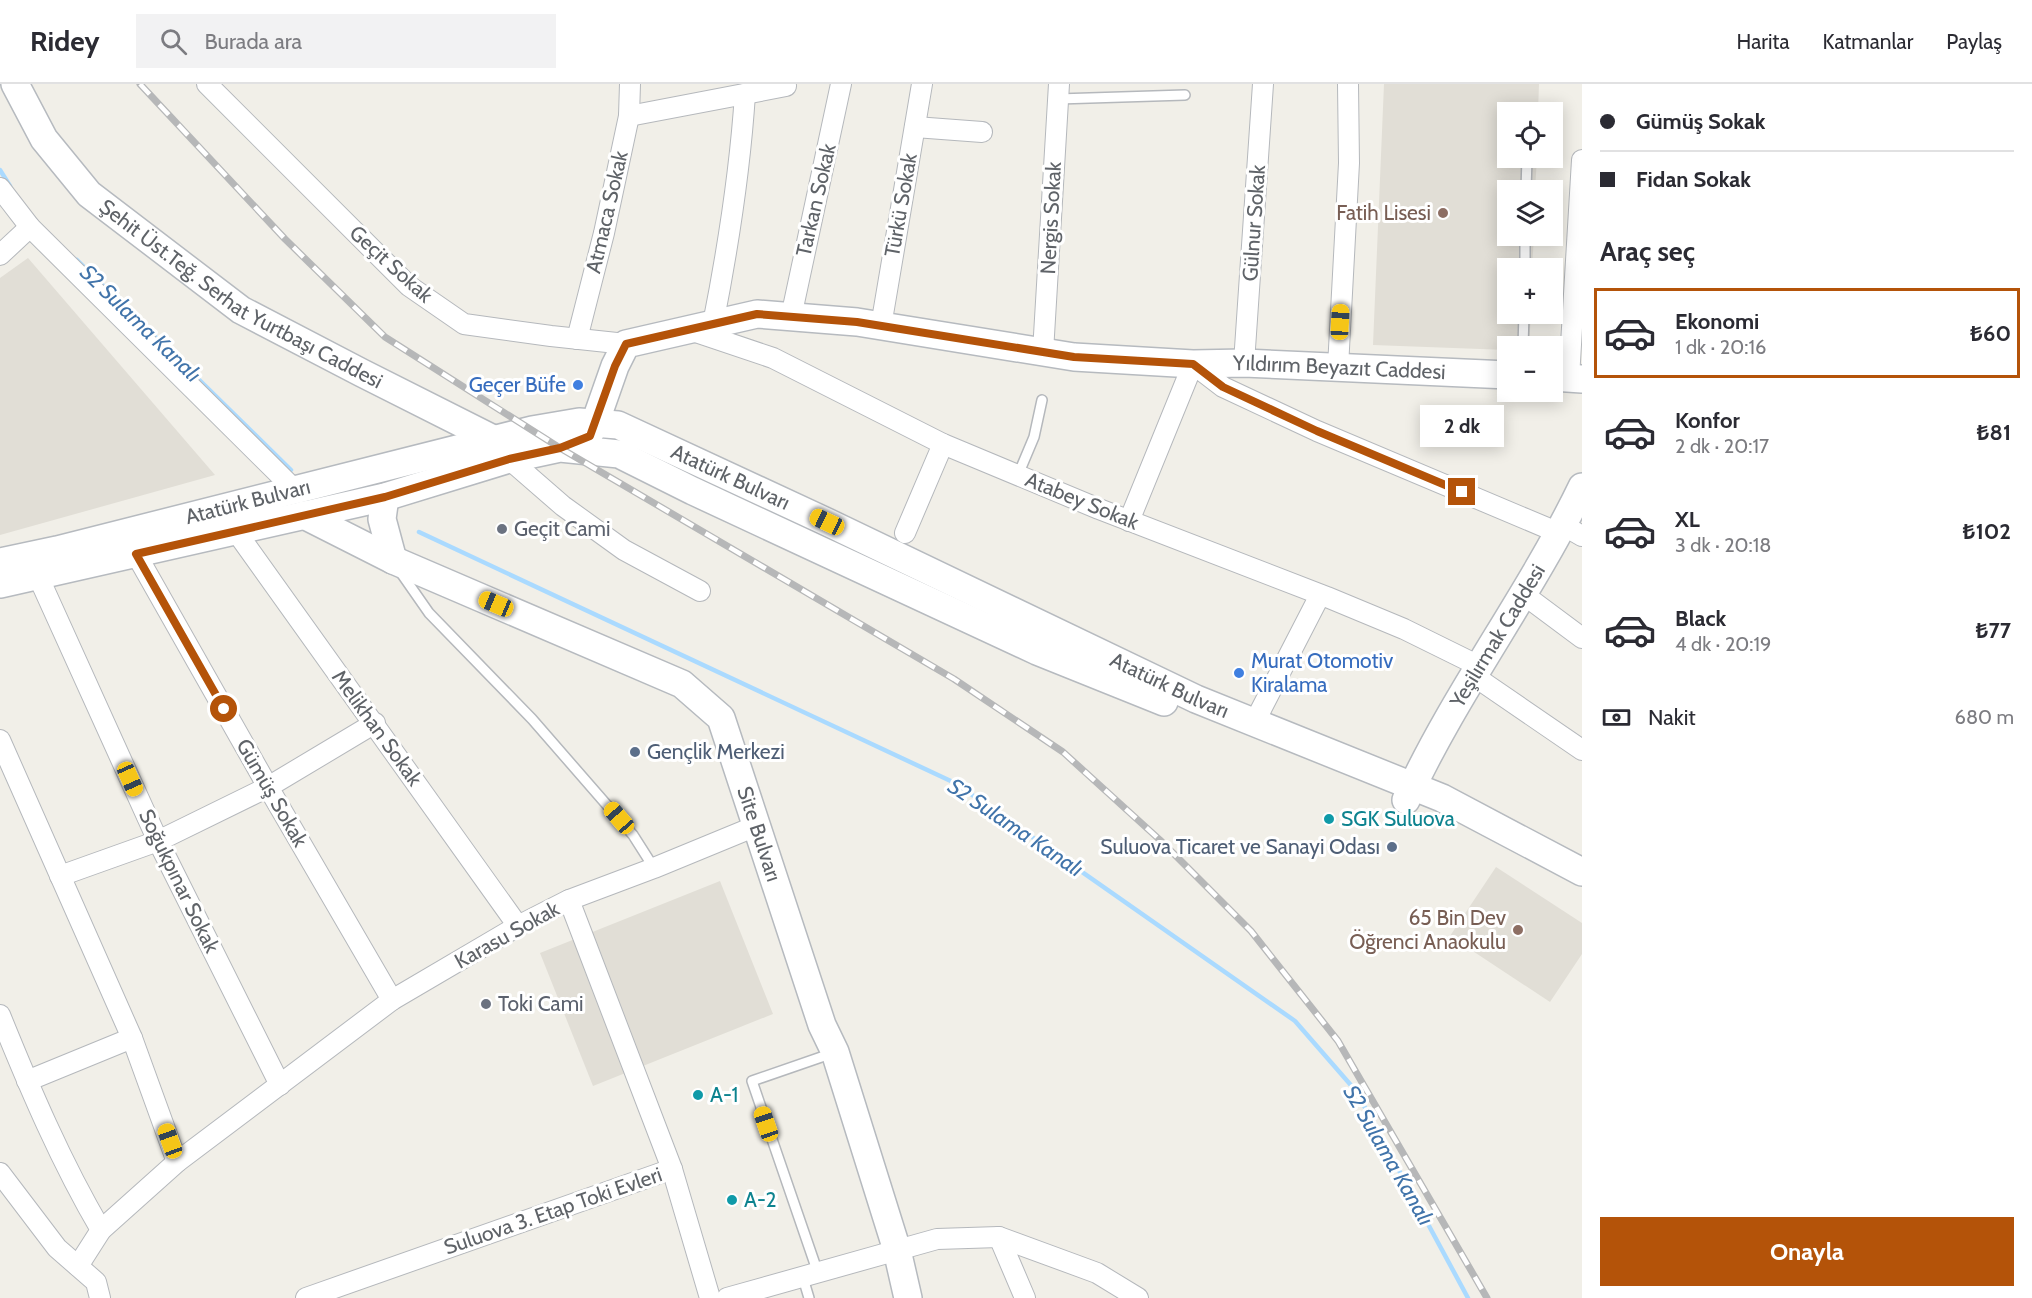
<!DOCTYPE html>
<html lang="tr">
<meta charset="utf-8">
<style>
:root{--surface:#fff;--page:#f2f2f3;--text:#2b2b33;--muted:#7c7c81;--line:#e1e1e2;--accent:#b45309}
body{margin:0;font-family:Cabin,sans-serif;background:var(--page);color:var(--text);height:100vh;display:flex;flex-direction:column;font-size:22px;white-space:nowrap}
*{box-sizing:border-box;margin:0}
p{font-size:20px;color:var(--muted)}
.icon{flex:none;width:33px;height:33px;fill:none;stroke:currentColor;stroke-width:2;stroke-linecap:round;stroke-linejoin:round}
.map{position:relative;flex:1;overflow:hidden}
.sheet{display:flex;flex-direction:column;background:var(--surface);width:450px}
.sheet>*{flex:none}
.top-card{display:grid;align-content:center;height:132px;padding:0 18px;background:var(--surface)}
.tools{position:absolute;left:1497px;top:18px;display:grid;gap:12px}
.tools a{display:grid;place-items:center;width:66px;height:66px;border-radius:0px;background:var(--surface);box-shadow:0 3px 15px #0003;font-size:30px}
.end{position:absolute;width:27px;height:27px;margin:-14px;border:8px solid #b45309;background:#fff;box-shadow:0 0 0 3px #fff}
.from{border-radius:50%}
.bubble{position:absolute;height:42px;border-radius:0px;background:var(--surface);box-shadow:0 3px 15px #0003;font-size:20px;font-weight:800;line-height:42px;text-align:center}
.car{position:absolute;width:18px;height:36px;margin:-18px -9px;border-radius:8px;box-shadow:0 0 4px 2px #0007;background:linear-gradient(#f5c518 24%,#345 0 40%,#f5c518 0 76%,#345 0 86%,#f5c518 0)}
.top-card b{display:flex;align-items:center;gap:21px;height:57px;font-size:22px}
.top-card b+b{border-top:2px solid var(--line)}
.top-card i{width:15px;height:15px;background:var(--text)}
ul{padding:0;list-style:none}
li{display:flex;align-items:center;gap:18px;height:90px;margin:0 12px 9px;padding:0 6px;border:3px solid transparent;border-radius:0px}
li div{flex:1}
li b{display:block;font-size:22px}
li em{font-style:normal;font-weight:800}
li.active{border-color:var(--accent)}
li>.icon{width:54px;height:54px;stroke-width:1.5}
h2{padding:0 18px;font-size:27px;line-height:72px}
.pay{display:flex;align-items:center;gap:15px;height:66px;padding:0 18px;font-size:22px}
.pay p{margin-inline-start:auto}
.cta{display:flex;gap:12px;margin-top:auto;padding:12px 18px}
.cta a{flex:1;height:69px;border-radius:0px;background:var(--accent);color:#fff;font-size:24px;font-weight:800;line-height:69px;text-align:center}
header{display:flex;align-items:center;gap:36px;box-sizing:border-box;height:84px;padding:0 30px;background:var(--surface);border-bottom:2px solid var(--line)}
header strong{font-size:28px}
nav{display:flex;gap:33px;margin-inline-start:auto;font-size:21px}
.search{width:420px;height:54px;background:var(--page);display:flex;align-items:center;gap:15px;box-sizing:border-box;padding:0 21px;border-radius:0px;color:var(--muted);font-size:22px}
main{display:flex;flex:1;min-height:0}
.map>svg:first-child{display:block}
.education{fill:#e1ded6}
.lines{fill:none;stroke-linecap:round;stroke-linejoin:round}
.stream{stroke:#aadaff;stroke-width:4.5}
.lane-casing{stroke:#b5b8bc;stroke-width:12}
.street-casing{stroke:#b5b8bc;stroke-width:22}
.secondary-casing{stroke:#b6babf;stroke-width:30}
.lane{stroke:#fff;stroke-width:9}
.street{stroke:#fff;stroke-width:20}
.secondary{stroke:#fff;stroke-width:27}
.rail-casing{stroke:#b6b7b8;stroke-width:7}
.rail{stroke:#fff;stroke-width:4.5;stroke-dasharray:14;stroke-linecap:butt}
.route{stroke:#b45309;stroke-width:8}
.education-dot{fill:#8d6e63;stroke:#fff;stroke-width:2}
.shop-dot{fill:#3f7fe0;stroke:#fff;stroke-width:2}
.worship-dot{fill:#6b7280;stroke:#fff;stroke-width:2}
.service-dot{fill:#5c6f8a;stroke:#fff;stroke-width:2}
.culture-dot{fill:#0f9aa8;stroke:#fff;stroke-width:2}
.labels{text-anchor:middle;stroke-width:6;stroke-linejoin:round;paint-order:stroke}
.street-label{font-size:21px;fill:#5f6368;stroke:#fff}
.education-label{font-size:21px;fill:#785e54;stroke:#fff;text-anchor:end}
.shop-label{font-size:21px;fill:#366cbe;stroke:#fff;text-anchor:end}
.worship-label{font-size:21px;fill:#5b616d;stroke:#fff;text-anchor:start}
.service-label{font-size:21px;fill:#4e5e75;stroke:#fff;text-anchor:start}
.culture-label{font-size:21px;fill:#0d838f;stroke:#fff;text-anchor:start}
.water-label{font-size:22px;font-style:italic;fill:#4174aa;stroke:#fff}
</style>
<header>
<strong>Ridey</strong>
<div class="search"><svg class="icon" aria-label="search" viewBox="0 0 24 24"><circle cx="10" cy="10" r="6"/><path d="M15 15l6 6"/></svg>Burada ara</div>
<nav><a>Harita</a><a>Katmanlar</a><a>Paylaş</a></nav>
</header>
<main>
<div class="map">
<svg width="1582" height="1214" viewBox="0 0 1582 1214">
<rect width="100%" height="100%" fill="#f1efe8"/>
<g class="education">
<polygon points="1384,0 1539,0 1538,28 1508,28 1508,74 1537,74 1535,106 1508,106 1508,152 1534,152 1532,184 1508,184 1508,230 1531,230 1529,262 1508,262 1507,266 1373,261"/>
<polygon points="28,174 215,391 0,451 0,194"/>
<polygon points="1496,783 1582,839 1582,870 1550,918 1450,852"/>
<polygon points="720,797 773,930 593,1002 540,869"/>
</g>
<g class="lines">
<g class="stream">
<polyline points="0,86 10,102"/>
<polyline points="77,176 291,386"/>
<polyline points="419,448 955,699 1295,937 1356,1007 1468,1214"/>
</g>
<defs>
<g id="lane">
<polyline points="1058,15 1185,11"/>
<polyline points="1526,106 1527,74"/>
<polyline points="1525,184 1525,152"/>
<polyline points="1523,262 1524,230"/>
<polyline points="1018,391 1034,353 1042,316"/>
<polyline points="399,486 429,529 532,635 633,751 654,784"/>
<polyline points="818,1189 752,997 833,969"/>
<polyline points="803,1194 809,1214"/>
</g>
<g id="street">
<polyline points="207,0 409,202 464,240 551,252 626,260"/>
<polyline points="629,32 786,2"/>
<polyline points="915,43 982,48"/>
<polyline points="0,104 30,143 295,406"/>
<polyline points="0,171 30,143"/>
<polyline points="791,233 841,0"/>
<path d="M 713,240 C 728,164 740,87 745,10"/>
<polyline points="881,242 922,0"/>
<polyline points="690,246 773,274 943,360 1099,425 1327,513 1404,545 1479,582"/>
<polyline points="577,255 604,149 629,32 630,0"/>
<polyline points="1043,268 1059,0"/>
<polyline points="1244,279 1263,0"/>
<polyline points="1338,283 1349,79 1348,0"/>
<polyline points="1569,294 1582,76"/>
<polyline points="509,375 563,422 624,466 700,507"/>
<polyline points="1129,437 1193,280 1223,303 1317,347 1559,449"/>
<polyline points="1563,441 1582,452"/>
<polyline points="235,446 518,842"/>
<polyline points="905,449 943,360"/>
<polyline points="136,470 268,703 392,916"/>
<polyline points="38,492 158,757 280,1001"/>
<polyline points="1523,510 1582,554"/>
<polyline points="1474,592 1582,666"/>
<polyline points="1254,639 1320,511"/>
<polyline points="0,656 132,954 27,997"/>
<polyline points="60,792 158,757 268,703 375,639"/>
<polyline points="569,816 672,1085 710,1214"/>
<path d="M 0,931 C 30,1005 61,1078 101,1146"/>
<polyline points="132,954 177,1078"/>
<polyline points="0,1089 57,1164 96,1198 100,1214"/>
<polyline points="999,1153 1025,1214"/>
<polyline points="78,1182 101,1146 177,1078 392,916 518,842 569,816 654,784 756,742"/>
<polyline points="306,1214 672,1085"/>
<polyline points="727,1214 937,1155 999,1153 1097,1189 1138,1214"/>
</g>
<g id="secondary">
<path id="s1" d="M 15,0 L 44,55 L 89,110 L 241,226 L 362,289 L 495,356 L 499,361"/>
<polyline points="1552,293 1582,295"/>
<path id="s2" d="M 588,352 L 595,339 L 615,282 L 626,260 L 757,230 L 857,238 L 1074,273 L 1193,280 L 1244,279 L 1508,291"/>
<polyline points="385,413 382,435 393,476"/>
<path id="s3" d="M 304,431 L 393,476 L 682,600 L 721,634 L 822,941 L 835,968 L 897,1166 L 908,1214"/>
<path id="s4" d="M 0,478 L 57,466 L 532,346 L 579,338 L 618,341 L 827,438 L 1196,615 L 1442,714 L 1582,788"/>
<polyline points="0,500 385,413 509,375 560,364 619,370 693,407 1037,567 1164,618"/>
<path id="s5" d="M 1406,716 C 1456,607 1530,511 1582,403"/>
</g>
</defs>
<use href="#lane" class="lane-casing"/>
<use href="#street" class="street-casing"/>
<use href="#secondary" class="secondary-casing"/>
<use href="#lane" class="lane"/>
<use href="#street" class="street"/>
<use href="#secondary" class="secondary"/>
<defs>
<polyline id="rail" points="140,0 285,155 385,253 560,364 954,595 1063,668 1160,756 1251,847 1338,957 1487,1214"/>
</defs>
<use href="#rail" class="rail-casing"/>
<use href="#rail" class="rail"/>
</g>
<g class="lines">
<polyline class="route" points="224,625 136,470 385,413 509,375 560,364 590,352 615,282 626,260 757,230 857,238 1074,273 1193,280 1223,303 1317,347 1462,408"/>
</g>
<g class="education-dot">
<circle cx="1443" cy="129" r="6"/>
<circle cx="1518" cy="846" r="6"/>
</g>
<g class="shop-dot">
<circle cx="578" cy="301" r="6"/>
<circle cx="1239" cy="589" r="6"/>
</g>
<g class="worship-dot">
<circle cx="502" cy="445" r="6"/>
<circle cx="486" cy="920" r="6"/>
</g>
<g class="service-dot">
<circle cx="635" cy="668" r="6"/>
<circle cx="1392" cy="763" r="6"/>
</g>
<g class="culture-dot">
<circle cx="1329" cy="735" r="6"/>
<circle cx="698" cy="1011" r="6"/>
<circle cx="732" cy="1116" r="6"/>
</g>
<g class="labels">
<g class="street-label">
<text transform="translate(816 116) rotate(-77)" y="7">Tarkan Sokak</text>
<text transform="translate(901 121) rotate(-80)" y="7">Türkü Sokak</text>
<text transform="translate(607 128) rotate(-77)" y="7">Atmaca Sokak</text>
<text transform="translate(1051 134) rotate(-87)" y="7">Nergis Sokak</text>
<text transform="translate(1254 139) rotate(-86)" y="7">Gülnur Sokak</text>
<text transform="translate(391 180) rotate(42)" y="7">Geçit Sokak</text>
<text dy="7" stroke="none"><textPath href="#s1" startOffset="316">Şehit Üst.Teğ. Serhat Yurtbaşı Caddesi</textPath></text>
<text dy="7" stroke="none"><textPath href="#s2" startOffset="820">Yıldırım Beyazıt Caddesi</textPath></text>
<text dy="7" stroke="none"><textPath href="#s4" startOffset="759">Atatürk Bulvarı</textPath></text>
<text transform="translate(1082 417) rotate(22)" y="7">Atabey Sokak</text>
<text dy="7" stroke="none"><textPath href="#s4" startOffset="255">Atatürk Bulvarı</textPath></text>
<text dy="7" stroke="none"><textPath href="#s5" startOffset="188">Yeşilırmak Caddesi</textPath></text>
<text dy="7" stroke="none"><textPath href="#s4" startOffset="1245">Atatürk Bulvarı</textPath></text>
<text transform="translate(377 644) rotate(54)" y="7">Melikhan Sokak</text>
<text transform="translate(272 709) rotate(60)" y="7">Gümüş Sokak</text>
<text dy="7" stroke="none"><textPath href="#s3" startOffset="588">Site Bulvarı</textPath></text>
<text transform="translate(179 797) rotate(64)" y="7">Soğukpınar Sokak</text>
<text transform="translate(507 851) rotate(-29)" y="7">Karasu Sokak</text>
<text transform="translate(553 1127) rotate(-19)" y="7">Suluova 3. Etap Toki Evleri</text>
</g>
<g class="education-label">
<text x="1431" y="136">Fatih Lisesi</text>
<text x="1506" y="841">65 Bin Dev<tspan x="1506" dy="24">Öğrenci Anaokulu</tspan></text>
</g>
<g class="shop-label">
<text x="566" y="308">Geçer Büfe</text>
<text x="1251" y="584" text-anchor="start">Murat Otomotiv<tspan x="1251" dy="24">Kiralama</tspan></text>
</g>
<g class="worship-label">
<text x="514" y="452">Geçit Cami</text>
<text x="498" y="927">Toki Cami</text>
</g>
<g class="service-label">
<text x="647" y="675">Gençlik Merkezi</text>
<text x="1380" y="770" text-anchor="end">Suluova Ticaret ve Sanayi Odası</text>
</g>
<g class="culture-label">
<text x="1341" y="742">SGK Suluova</text>
<text x="710" y="1018">A-1</text>
<text x="744" y="1123">A-2</text>
</g>
<g class="water-label">
<text transform="translate(141 239) rotate(44)" y="8">S2 Sulama Kanalı</text>
<text transform="translate(1016 743) rotate(34)" y="8">S2 Sulama Kanalı</text>
<text transform="translate(1389 1071) rotate(60)" y="8">S2 Sulama Kanalı</text>
</g>
</g>
</svg>
<div class="tools">
<a><svg class="icon" aria-label="locate" viewBox="0 0 24 24"><circle cx="12" cy="12" r="6"/><path d="M12 2v4M12 18v4M2 12h4M18 12h4"/></svg></a>
<a><svg class="icon" aria-label="layers" viewBox="0 0 24 24"><path d="M12 4l9 5-9 5-9-5zM3 14l9 5 9-5"/></svg></a>
<a>+</a>
<a>−</a>
</div>
<i class="end from" style="left:224px;top:625px"></i>
<i class="end" style="left:1462px;top:408px"></i>
<div class="bubble" style="left:1420px;top:321px;width:84px">2 dk</div>
<i class="car" style="left:1340px;top:238px;rotate:3deg"></i>
<i class="car" style="left:827px;top:438px;rotate:295deg"></i>
<i class="car" style="left:496px;top:520px;rotate:293deg"></i>
<i class="car" style="left:130px;top:695px;rotate:156deg"></i>
<i class="car" style="left:619px;top:734px;rotate:319deg"></i>
<i class="car" style="left:766px;top:1040px;rotate:341deg"></i>
<i class="car" style="left:170px;top:1057px;rotate:340deg"></i>
</div>
<section class="sheet">
<div class="top-card">
<b><i class="from"></i>Gümüş Sokak</b>
<b><i></i>Fidan Sokak</b>
</div>
<h2>Araç seç</h2>
<ul>
<li class="active"><svg class="icon" aria-label="car" viewBox="0 0 24 24"><path d="M5 17H2v-5l4-1 3-4h7l3 4 3 1v5h-3M9 17h6M6 11h13"/><circle cx="7" cy="17" r="2"/><circle cx="17" cy="17" r="2"/></svg><div><b>Ekonomi</b><p>1 dk · 20:16</p></div><em>₺60</em></li>
<li><svg class="icon" aria-label="car" viewBox="0 0 24 24"><path d="M5 17H2v-5l4-1 3-4h7l3 4 3 1v5h-3M9 17h6M6 11h13"/><circle cx="7" cy="17" r="2"/><circle cx="17" cy="17" r="2"/></svg><div><b>Konfor</b><p>2 dk · 20:17</p></div><em>₺81</em></li>
<li><svg class="icon" aria-label="car" viewBox="0 0 24 24"><path d="M5 17H2v-5l4-1 3-4h7l3 4 3 1v5h-3M9 17h6M6 11h13"/><circle cx="7" cy="17" r="2"/><circle cx="17" cy="17" r="2"/></svg><div><b>XL</b><p>3 dk · 20:18</p></div><em>₺102</em></li>
<li><svg class="icon" aria-label="car" viewBox="0 0 24 24"><path d="M5 17H2v-5l4-1 3-4h7l3 4 3 1v5h-3M9 17h6M6 11h13"/><circle cx="7" cy="17" r="2"/><circle cx="17" cy="17" r="2"/></svg><div><b>Black</b><p>4 dk · 20:19</p></div><em>₺77</em></li>
</ul>
<div class="pay"><svg class="icon" aria-label="cash" viewBox="0 0 24 24"><path d="M3 7h18v10H3z"/><circle cx="12" cy="12" r="2"/></svg>Nakit<p>680 m</p></div>
<div class="cta"><a>Onayla</a></div>
</section>
</main>
